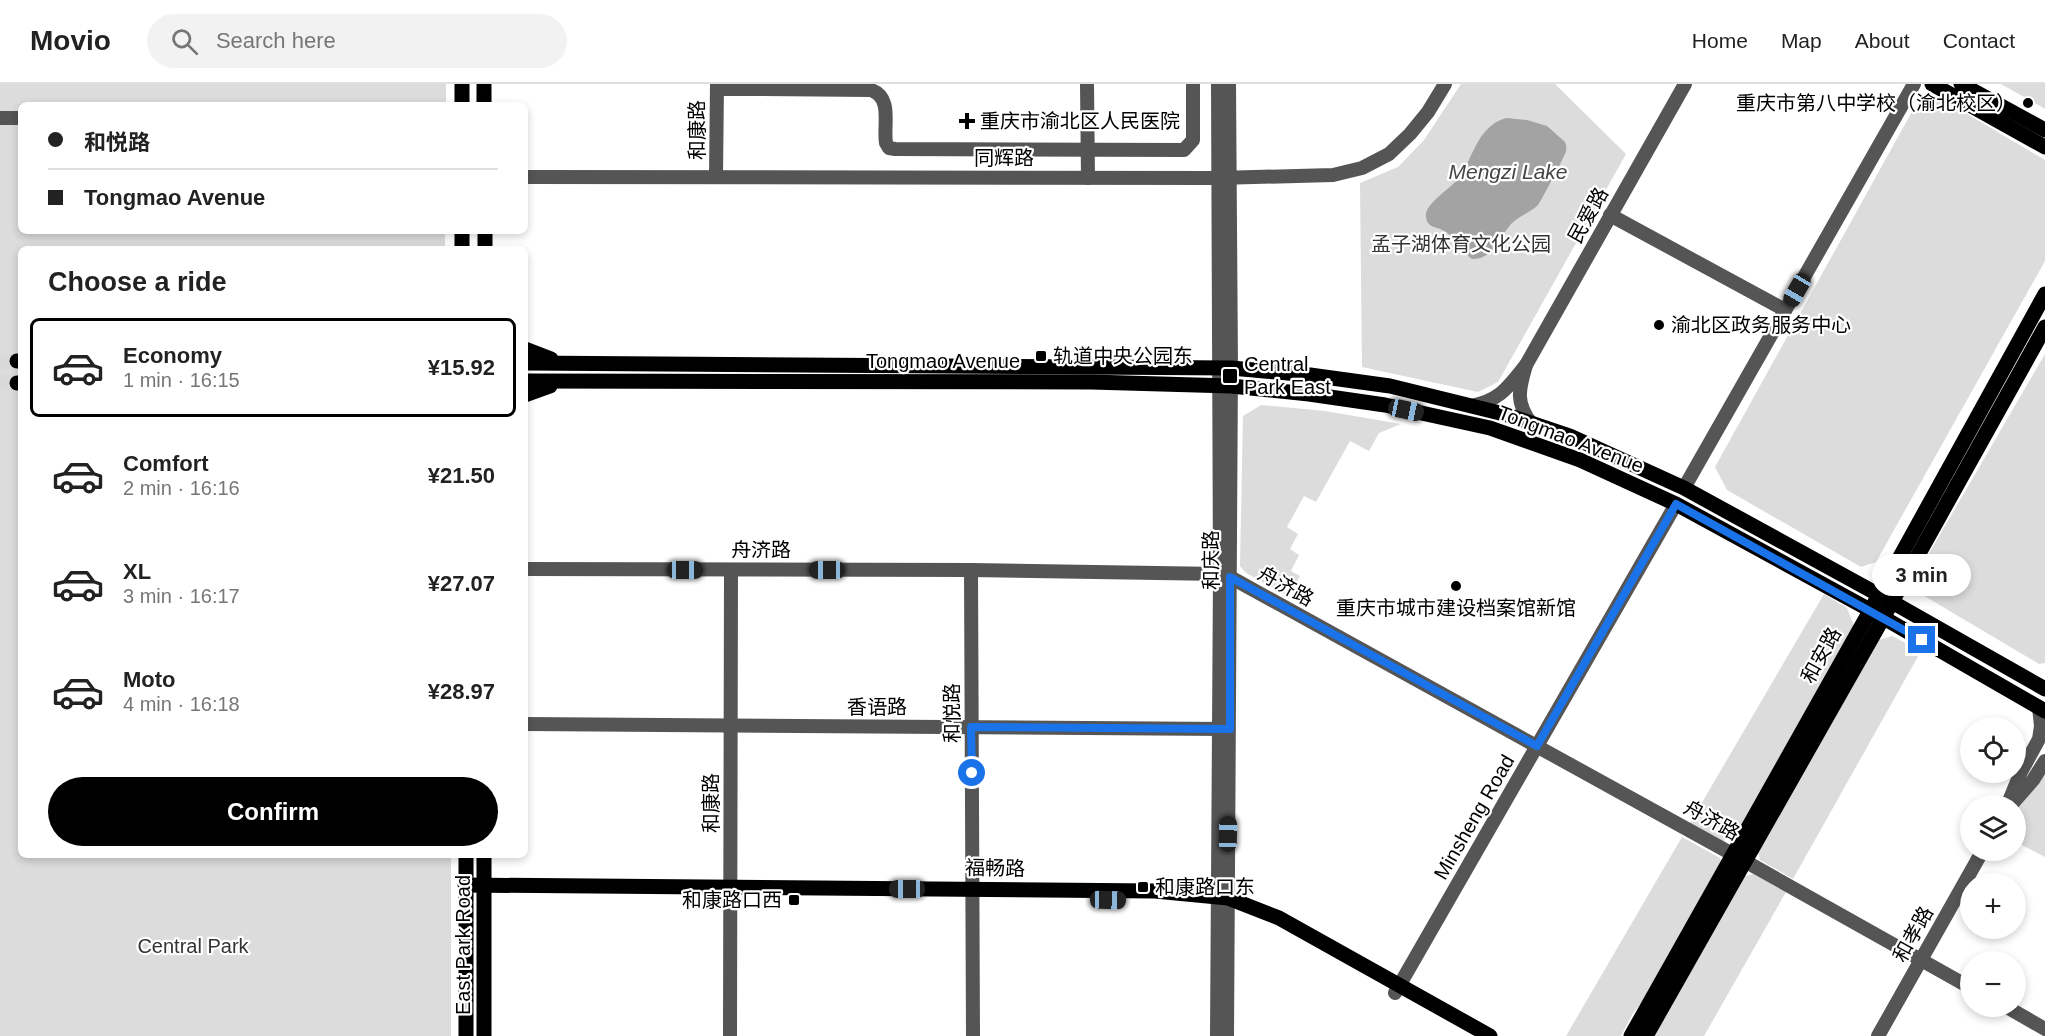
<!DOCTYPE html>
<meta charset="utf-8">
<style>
:root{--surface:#fff;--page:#f2f2f2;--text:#222;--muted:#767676;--line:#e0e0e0;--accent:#000}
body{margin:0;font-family:Arial,"Noto Sans SC",sans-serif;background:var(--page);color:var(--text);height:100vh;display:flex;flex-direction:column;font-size:22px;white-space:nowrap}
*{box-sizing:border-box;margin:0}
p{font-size:20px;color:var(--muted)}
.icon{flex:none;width:33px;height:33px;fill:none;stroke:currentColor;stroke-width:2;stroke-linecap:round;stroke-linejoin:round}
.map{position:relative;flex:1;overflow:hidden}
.side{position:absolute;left:18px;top:162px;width:510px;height:612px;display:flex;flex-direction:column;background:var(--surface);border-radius:9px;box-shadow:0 3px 9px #0003}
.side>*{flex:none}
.guide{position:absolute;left:18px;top:18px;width:510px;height:132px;border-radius:9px;box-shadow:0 3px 9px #0003;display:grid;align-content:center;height:132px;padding:0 30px;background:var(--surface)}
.tools{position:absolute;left:1960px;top:633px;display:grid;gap:12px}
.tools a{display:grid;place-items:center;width:66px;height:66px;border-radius:50%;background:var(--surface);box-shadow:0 3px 9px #0003;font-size:30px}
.end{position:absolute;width:27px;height:27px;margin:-14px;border:8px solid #1a73e8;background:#fff;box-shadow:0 0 0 3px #fff}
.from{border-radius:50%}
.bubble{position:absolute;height:42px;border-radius:21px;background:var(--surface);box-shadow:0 3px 9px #0003;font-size:20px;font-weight:700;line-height:42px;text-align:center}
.car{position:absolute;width:18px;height:36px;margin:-18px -9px;border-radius:8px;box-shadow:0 0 4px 2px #0007;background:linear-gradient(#222 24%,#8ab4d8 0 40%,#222 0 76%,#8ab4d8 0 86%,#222 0)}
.guide b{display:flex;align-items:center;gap:21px;height:57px;font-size:22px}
.guide b+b{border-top:2px solid var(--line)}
.guide i{width:15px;height:15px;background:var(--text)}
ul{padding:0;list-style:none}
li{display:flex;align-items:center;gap:18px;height:99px;margin:0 12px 9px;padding:0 18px;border:3px solid transparent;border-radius:9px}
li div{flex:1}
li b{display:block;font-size:22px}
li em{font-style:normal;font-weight:700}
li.selected{border-color:var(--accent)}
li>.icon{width:54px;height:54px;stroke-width:1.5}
h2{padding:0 30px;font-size:27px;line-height:72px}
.action{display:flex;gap:12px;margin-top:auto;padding:12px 30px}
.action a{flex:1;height:69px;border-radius:36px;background:var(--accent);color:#fff;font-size:24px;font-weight:700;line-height:69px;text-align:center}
header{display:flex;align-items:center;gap:36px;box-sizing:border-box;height:84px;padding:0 30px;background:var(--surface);border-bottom:2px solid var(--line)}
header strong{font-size:28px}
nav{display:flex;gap:33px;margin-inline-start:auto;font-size:21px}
.search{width:420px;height:54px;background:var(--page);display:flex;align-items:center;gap:15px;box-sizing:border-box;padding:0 21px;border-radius:33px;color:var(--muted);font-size:22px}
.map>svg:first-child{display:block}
.green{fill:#dcdcdc}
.water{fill:#a3a3a3}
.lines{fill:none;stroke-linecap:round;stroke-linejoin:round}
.major-tunnel{stroke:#d9d9d9;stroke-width:15;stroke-dasharray:15 8;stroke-linecap:butt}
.minor{stroke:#555;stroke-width:14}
.major{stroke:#000;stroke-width:15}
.route{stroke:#1a73e8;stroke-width:8}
.poi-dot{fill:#000;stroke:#fff;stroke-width:2}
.labels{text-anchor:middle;stroke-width:4.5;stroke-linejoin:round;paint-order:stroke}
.poi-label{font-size:20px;fill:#000;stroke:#fff;text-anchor:start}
.street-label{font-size:20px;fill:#000;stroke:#fff}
.park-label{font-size:20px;fill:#333;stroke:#fff}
.water-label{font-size:21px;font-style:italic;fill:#444;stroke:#fff}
</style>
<header>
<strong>Movio</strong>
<div class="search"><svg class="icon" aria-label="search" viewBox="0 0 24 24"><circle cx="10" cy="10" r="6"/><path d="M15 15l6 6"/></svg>Search here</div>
<nav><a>Home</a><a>Map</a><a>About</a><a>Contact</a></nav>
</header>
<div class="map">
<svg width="2045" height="952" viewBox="0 0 2045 952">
<rect width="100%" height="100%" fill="#fff"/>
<g class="green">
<polygon points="0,0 446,0 446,21 21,21 21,147 445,147 445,165 21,165 21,771 451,771 451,952 0,952"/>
<polygon points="1461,0 1555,0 1626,70 1498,298 1478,308 1362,283 1360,99 1398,83 1424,56"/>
<polygon points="2001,0 2045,0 2045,25 2042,23"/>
<polygon points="1942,15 2045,76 2045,177 1876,478 1861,483 1727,406 1715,383 1914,24"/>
<polygon points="2045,270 2045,579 2039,580 1916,507 1914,495"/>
<polygon points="1261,321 1325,327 1401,340 1379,349 1369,367 1350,357 1316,418 1304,412 1287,443 1298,450 1290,465 1299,471 1291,487 1300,492 1289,513 1246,489 1240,482 1243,332"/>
<polygon points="1824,510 1847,524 1855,544 1738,752 1723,757 1690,739"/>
<polygon points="1892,552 1921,567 1793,795 1760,776 1757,765 1875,557"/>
<polygon points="2045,685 2045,773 2016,758 2016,724"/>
<polygon points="1682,753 1720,774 1722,782 1652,904 1632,931 1621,952 1566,952"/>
<polygon points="1753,790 1786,808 1704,952 1651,952 1742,793"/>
</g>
<path class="water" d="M 1506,34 L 1527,36 L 1547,42 L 1565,58 C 1566,62 1567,63 1566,67 C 1565,72 1541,117 1538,121 C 1531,128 1519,132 1511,140 C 1498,155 1494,175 1472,175 C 1467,172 1467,168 1463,164 C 1459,159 1452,152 1446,148 C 1438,142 1427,145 1426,133 C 1424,120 1450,105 1458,95 C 1474,74 1476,43 1506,34 Z"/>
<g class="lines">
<g class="major-tunnel">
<polyline points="0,277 17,277"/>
<polyline points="0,299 17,299"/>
</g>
<g class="minor">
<path d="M 753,0 L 761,5 L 871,6 C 893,13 883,42 886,59 L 889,64 L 895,65 L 1184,66 L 1193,56 L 1193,0"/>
<polyline points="1087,0 1088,94"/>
<polyline points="717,5 761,5"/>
<polyline points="0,34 21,34"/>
<polyline points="525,93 1218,94 1333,91 1362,84 1389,70 1410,50 1428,28 1445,0"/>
<polyline points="716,93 717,0"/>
<polyline points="1610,131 1785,226"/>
<polyline points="1526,281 1685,0"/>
<path d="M 1471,322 C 1501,316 1508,303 1526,281 C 1519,305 1515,318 1531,339"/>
<polyline points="1684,404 1914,0"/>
<polyline points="525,485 971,486 1220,490 1230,493 1734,771 1971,904"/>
<polyline points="971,486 973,952"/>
<polyline points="525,640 1225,645"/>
<polyline points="2012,720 2033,696 2045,677"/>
<polyline points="2007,722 2021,688 2039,655 2041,642 2039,623"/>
<polyline points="1395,909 1676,420"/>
<polyline points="2005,922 2045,945"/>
<polyline points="730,952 731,486"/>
<polyline points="1217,952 1220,490 1218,0"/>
<polyline points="1227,952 1231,284 1229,0"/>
<polyline points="1878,952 1983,766"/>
</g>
<g class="major">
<polyline points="484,0 484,21"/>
<polyline points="1932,0 2045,63"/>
<polyline points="1961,0 2045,46"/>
<polyline points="462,21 462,0"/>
<polyline points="462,147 462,165"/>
<polyline points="485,147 485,165"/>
<polyline points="525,265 551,275"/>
<polyline points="17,277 21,277"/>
<polyline points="525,279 1231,284 1310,291 1390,302 1504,330 1570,352 1684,404 1892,518 2045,605"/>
<polyline points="525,297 1091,298 1231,302 1309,310 1385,321 1490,344 1580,376 1676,420 1870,526 2045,627"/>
<polyline points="17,299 21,299"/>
<polyline points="525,311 550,302"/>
<polyline points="466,771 466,952"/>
<polyline points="465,801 1155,807 1228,814 1279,834 1490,952"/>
<polyline points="484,952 484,771"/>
<polyline points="1631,952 1879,511 2045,210"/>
<polyline points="1646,952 1883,534 2045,243"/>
</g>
</g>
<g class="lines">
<polyline class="route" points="972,689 971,643 1230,645 1230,493 1537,662 1676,420 1922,556"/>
</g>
<g class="poi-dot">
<circle cx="2028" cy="19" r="6"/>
<path d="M964 28h6v6h6v6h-6v6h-6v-6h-6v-6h6z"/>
<circle cx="1659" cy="241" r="6"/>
<rect x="1035" y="266" width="12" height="12" rx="3"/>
<rect x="1222" y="284" width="16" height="16" rx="3"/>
<circle cx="1456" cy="502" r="6"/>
<rect x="1137" y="797" width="12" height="12" rx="3"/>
<rect x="788" y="810" width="12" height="12" rx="3"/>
</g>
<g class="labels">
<g class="poi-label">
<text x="2016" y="26" text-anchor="end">重庆市第八中学校（渝北校区）</text>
<text x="980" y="44">重庆市渝北区人民医院</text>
<text x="1671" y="248">渝北区政务服务中心</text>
<text x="1053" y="279">轨道中央公园东</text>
<text x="1244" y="287">Central<tspan x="1244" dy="23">Park East</tspan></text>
<text x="1456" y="531" text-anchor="middle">重庆市城市建设档案馆新馆</text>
<text x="1155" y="810">和康路口东</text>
<text x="782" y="823" text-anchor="end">和康路口西</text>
</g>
<g class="street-label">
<text transform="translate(697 46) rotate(-90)" y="7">和康路</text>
<text x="1004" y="81">同辉路</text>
<text transform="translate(1588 131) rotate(-61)" y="7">民爱路</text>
<text x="943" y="284">Tongmao Avenue</text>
<text transform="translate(1571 355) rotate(21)" y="7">Tongmao Avenue</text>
<text x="761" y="473">舟济路</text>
<text transform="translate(1211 476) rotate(-90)" y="7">和庆路</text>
<text transform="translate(1286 502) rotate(29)" y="7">舟济路</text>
<text transform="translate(1821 571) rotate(-61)" y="7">和安路</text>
<text x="877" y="630">香语路</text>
<text transform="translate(952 629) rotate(-90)" y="7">和悦路</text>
<text transform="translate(711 719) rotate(-90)" y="7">和康路</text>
<text transform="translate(1474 733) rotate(-60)" y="7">Minsheng Road</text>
<text transform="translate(1712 736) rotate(29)" y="7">舟济路</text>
<text transform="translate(995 784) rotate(1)" y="7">福畅路</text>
<text transform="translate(1913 850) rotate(-61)" y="7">和孝路</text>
<text transform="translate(463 861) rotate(-90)" y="7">East Park Road</text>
</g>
<g class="park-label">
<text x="1461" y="167">孟子湖体育文化公园</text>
<text x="193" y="869">Central Park</text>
</g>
<g class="water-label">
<text x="1508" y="95">Mengzi Lake</text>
</g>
</g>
</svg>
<div class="tools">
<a><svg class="icon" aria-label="locate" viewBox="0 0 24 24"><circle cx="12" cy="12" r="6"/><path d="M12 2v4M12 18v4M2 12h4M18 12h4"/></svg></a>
<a><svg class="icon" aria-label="layers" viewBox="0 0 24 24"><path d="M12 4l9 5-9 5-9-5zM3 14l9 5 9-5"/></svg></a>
<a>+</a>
<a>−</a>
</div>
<i class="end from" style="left:972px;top:689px"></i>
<i class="end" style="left:1922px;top:556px"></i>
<div class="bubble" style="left:1872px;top:470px;width:99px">3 min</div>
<i class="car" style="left:1797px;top:206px;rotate:210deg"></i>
<i class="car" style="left:1406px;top:326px;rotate:102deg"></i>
<i class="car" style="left:685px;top:486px;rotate:90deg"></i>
<i class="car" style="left:827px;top:486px;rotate:270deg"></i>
<i class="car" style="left:1228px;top:750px;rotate:1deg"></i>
<i class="car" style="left:907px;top:805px;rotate:270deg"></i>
<i class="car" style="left:1108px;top:816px;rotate:91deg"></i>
<div class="guide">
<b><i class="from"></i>和悦路</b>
<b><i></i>Tongmao Avenue</b>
</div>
<section class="side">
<h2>Choose a ride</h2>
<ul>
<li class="selected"><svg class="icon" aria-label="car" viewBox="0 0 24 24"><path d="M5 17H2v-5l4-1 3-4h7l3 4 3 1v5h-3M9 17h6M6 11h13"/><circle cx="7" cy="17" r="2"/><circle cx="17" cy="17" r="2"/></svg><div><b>Economy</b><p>1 min · 16:15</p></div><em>¥15.92</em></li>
<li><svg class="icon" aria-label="car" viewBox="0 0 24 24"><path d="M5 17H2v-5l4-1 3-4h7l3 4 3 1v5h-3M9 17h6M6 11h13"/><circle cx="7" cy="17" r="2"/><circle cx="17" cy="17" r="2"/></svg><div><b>Comfort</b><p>2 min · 16:16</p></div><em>¥21.50</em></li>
<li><svg class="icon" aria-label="car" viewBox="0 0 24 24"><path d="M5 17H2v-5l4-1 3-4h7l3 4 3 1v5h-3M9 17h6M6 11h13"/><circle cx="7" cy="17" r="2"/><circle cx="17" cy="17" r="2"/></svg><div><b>XL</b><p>3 min · 16:17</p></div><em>¥27.07</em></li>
<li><svg class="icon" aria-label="car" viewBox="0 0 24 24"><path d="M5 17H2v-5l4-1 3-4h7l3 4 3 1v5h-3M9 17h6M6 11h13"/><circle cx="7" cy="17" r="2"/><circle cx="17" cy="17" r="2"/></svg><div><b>Moto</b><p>4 min · 16:18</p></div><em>¥28.97</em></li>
</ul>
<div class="action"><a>Confirm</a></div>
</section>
</div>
